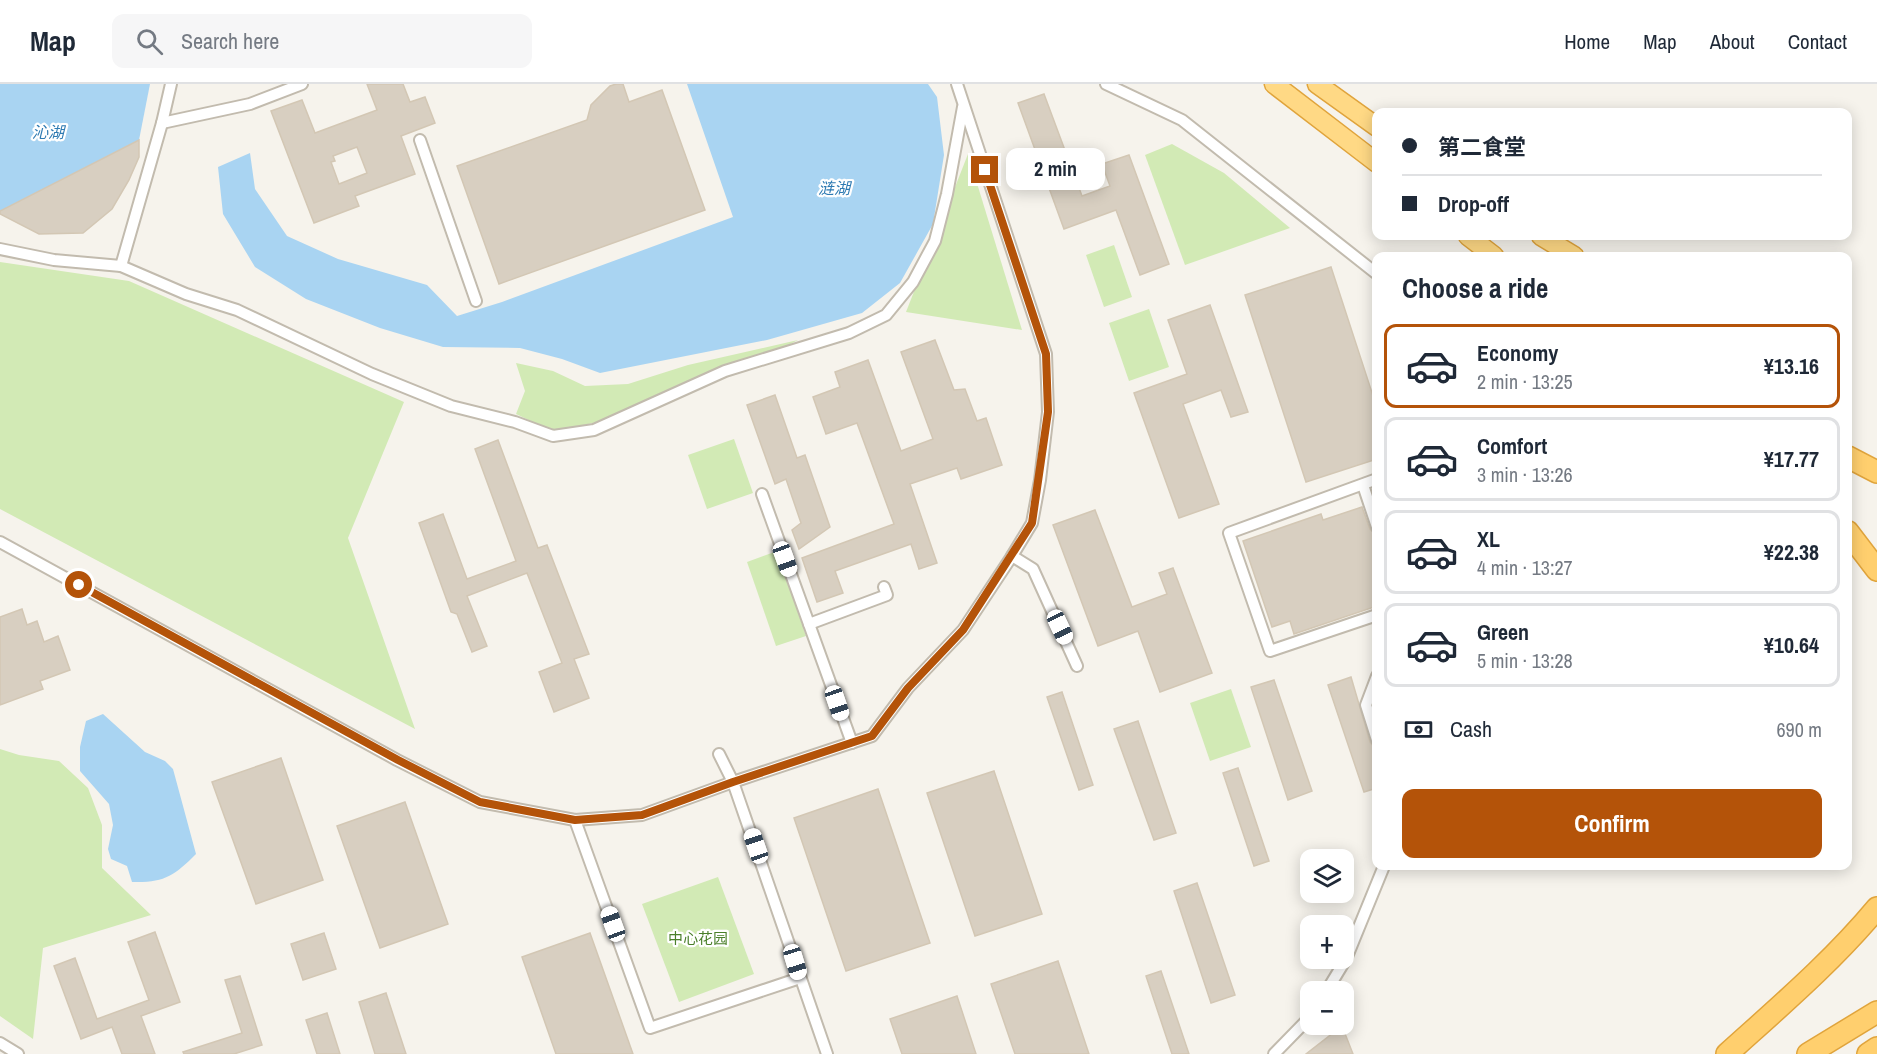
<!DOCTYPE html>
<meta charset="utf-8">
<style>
:root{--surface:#fff;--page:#f6f6f7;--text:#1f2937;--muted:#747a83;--line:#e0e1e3;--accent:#b45309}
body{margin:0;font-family:"Archivo Narrow","Noto Sans SC",sans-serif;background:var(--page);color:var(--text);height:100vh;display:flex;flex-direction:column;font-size:22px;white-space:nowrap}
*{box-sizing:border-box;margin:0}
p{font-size:20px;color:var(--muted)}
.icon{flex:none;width:33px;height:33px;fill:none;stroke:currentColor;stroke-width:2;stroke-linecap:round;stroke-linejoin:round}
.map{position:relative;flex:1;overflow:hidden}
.panel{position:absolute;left:1372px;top:168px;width:480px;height:618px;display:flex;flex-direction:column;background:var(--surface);border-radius:12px;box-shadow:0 3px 15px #0003}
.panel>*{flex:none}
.banner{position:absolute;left:1372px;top:24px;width:480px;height:132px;border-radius:12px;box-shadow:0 3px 15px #0003;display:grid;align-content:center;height:132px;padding:0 30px;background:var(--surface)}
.buttons{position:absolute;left:1300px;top:765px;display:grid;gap:12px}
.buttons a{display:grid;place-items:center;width:54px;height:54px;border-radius:12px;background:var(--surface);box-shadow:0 3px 15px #0003;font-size:30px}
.end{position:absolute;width:27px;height:27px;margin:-14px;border:8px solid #b45309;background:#fff;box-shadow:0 0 0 3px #fff}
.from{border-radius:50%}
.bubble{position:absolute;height:42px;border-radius:12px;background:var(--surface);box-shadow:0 3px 15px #0003;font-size:20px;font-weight:700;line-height:42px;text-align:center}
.car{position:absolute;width:18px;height:36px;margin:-18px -9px;border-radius:8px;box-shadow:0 0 4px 2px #0007;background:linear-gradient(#fff 24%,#345 0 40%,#fff 0 76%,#345 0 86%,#fff 0)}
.banner b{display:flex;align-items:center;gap:21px;height:57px;font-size:22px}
.banner b+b{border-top:2px solid var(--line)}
.banner i{width:15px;height:15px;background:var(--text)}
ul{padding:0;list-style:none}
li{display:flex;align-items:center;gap:18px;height:84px;margin:0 12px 9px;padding:0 18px;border:3px solid var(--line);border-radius:12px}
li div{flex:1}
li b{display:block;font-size:22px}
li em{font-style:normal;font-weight:700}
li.current{border-color:var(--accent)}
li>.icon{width:54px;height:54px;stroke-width:1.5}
h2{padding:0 30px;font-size:27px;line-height:72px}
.pay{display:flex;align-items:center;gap:15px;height:66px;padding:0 30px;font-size:22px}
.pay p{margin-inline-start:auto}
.primary-button{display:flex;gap:12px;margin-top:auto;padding:12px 30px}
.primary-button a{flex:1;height:69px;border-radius:12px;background:var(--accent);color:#fff;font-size:24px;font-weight:700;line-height:69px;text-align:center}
header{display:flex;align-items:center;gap:36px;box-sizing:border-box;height:84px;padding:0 30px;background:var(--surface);border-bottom:2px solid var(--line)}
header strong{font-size:28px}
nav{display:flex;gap:33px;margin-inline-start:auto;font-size:21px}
.search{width:420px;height:54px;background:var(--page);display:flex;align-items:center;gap:15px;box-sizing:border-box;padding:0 21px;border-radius:12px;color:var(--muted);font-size:22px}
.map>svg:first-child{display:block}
.green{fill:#d2eab5}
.water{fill:#a9d4f2}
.building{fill:#d8cfc1;stroke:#d3c7b4;stroke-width:1.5;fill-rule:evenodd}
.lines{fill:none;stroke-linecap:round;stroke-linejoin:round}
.minor-casing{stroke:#c2bbae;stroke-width:14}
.trunk-casing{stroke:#e0a43c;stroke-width:21}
.motorway-casing{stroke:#e0a43c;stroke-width:24}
.minor{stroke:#fff;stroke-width:10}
.trunk{stroke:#ffd985;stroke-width:18}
.motorway{stroke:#ffcf6e;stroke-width:21}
.route{stroke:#b45309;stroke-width:8}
.labels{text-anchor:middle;stroke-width:4.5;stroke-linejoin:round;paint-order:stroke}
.park-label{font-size:15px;fill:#4a7f2a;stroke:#fff}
.water-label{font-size:16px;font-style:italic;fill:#2e7ab2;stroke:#fff}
</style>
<header>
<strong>Map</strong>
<div class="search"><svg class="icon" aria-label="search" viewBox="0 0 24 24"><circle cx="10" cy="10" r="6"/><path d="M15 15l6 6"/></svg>Search here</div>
<nav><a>Home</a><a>Map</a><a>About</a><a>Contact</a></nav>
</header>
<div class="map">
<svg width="1877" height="970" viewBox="0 0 1877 970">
<rect width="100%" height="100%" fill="#f6f3ec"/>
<g class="green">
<polygon points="1172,60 1224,89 1290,144 1185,181 1145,71"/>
<polygon points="968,70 1022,246 906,228"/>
<polygon points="1114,161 1132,213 1104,223 1086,171"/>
<polygon points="0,178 129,197 404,318 348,454 415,645 0,425"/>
<polygon points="1149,225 1169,283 1129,297 1109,239"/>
<polygon points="798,256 775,268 706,289 679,304 597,338 554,348 516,330 525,307 516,279 553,287 585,302 628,300 688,281"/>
<polygon points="734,355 753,409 707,425 688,371"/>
<polygon points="777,467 806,552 776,562 747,478"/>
<polygon points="1231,605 1251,663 1210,677 1190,619"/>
<polygon points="0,665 19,671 59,677 88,704 102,741 102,784 151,831 43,864 33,955 0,932"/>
<polygon points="718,793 754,890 679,918 642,820"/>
</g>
<g class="water">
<polygon points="0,0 150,0 139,56 0,127"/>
<polygon points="687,0 928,0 937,13 944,71 933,140 900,199 862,229 767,256 600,289 562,275 520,264 443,263 380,244 306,215 255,183 223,130 218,83 250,69 255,105 287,152 338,175 427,201 457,232 502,218 733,133"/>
<path d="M 103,630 L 145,668 L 165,677 L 173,685 L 196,770 C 174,792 164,799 132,798 L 127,782 L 111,775 L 108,765 L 113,741 L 109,720 L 80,687 L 80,663 L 86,637 Z"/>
</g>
<g class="building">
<path d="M 367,0 L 403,0 L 410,18 L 425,13 L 435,39 L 401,52 L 415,90 L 355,112 L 359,122 L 314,139 L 271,27 L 302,16 L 315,49 L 377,26 ZM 357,63 L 367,89 L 339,100 L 331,78 L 335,77 L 333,72 Z"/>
<polygon points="616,0 623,0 629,18 662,6 705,126 499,200 457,82 587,36 591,21 610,2"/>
<polygon points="1044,10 1082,112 1110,102 1102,80 1129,71 1169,180 1140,191 1116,126 1064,145 1018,19"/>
<polygon points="139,56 139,73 129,96 112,125 83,149 39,150 0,130 0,127"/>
<polygon points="1331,183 1377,324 1377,375 1306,398 1245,211"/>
<polygon points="1210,221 1248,328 1231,333 1221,306 1183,320 1219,420 1179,434 1134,309 1187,290 1168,236"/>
<polygon points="935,256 954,306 965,305 977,337 986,334 1002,381 961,395 957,384 910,400 937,479 919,485 911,460 835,487 843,509 817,518 802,474 894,440 857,339 826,350 813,313 840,303 835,288 868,276 901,367 933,355 901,268"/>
<polygon points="775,311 797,374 805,371 830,443 799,465 792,446 801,439 786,395 775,400 747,321"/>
<polygon points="498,356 538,464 547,461 589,570 574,575 589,614 554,628 539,588 562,579 527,489 467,512 487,562 472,568 457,530 451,528 419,439 443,430 467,495 516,477 475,365"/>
<polygon points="1362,423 1370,445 1375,450 1377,456 1377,522 1294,550 1290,537 1272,543 1243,457 1321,430 1323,436"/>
<polygon points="1095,426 1132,523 1167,510 1159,489 1173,484 1212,589 1160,608 1138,547 1098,562 1053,441"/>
<polygon points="22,525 27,541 37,537 44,558 58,552 70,586 40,597 43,605 0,621 0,533"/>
<polygon points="1351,593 1370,658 1374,663 1377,673 1377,704 1364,708 1328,601"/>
<polygon points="1274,596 1312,707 1288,716 1251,603"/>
<polygon points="1062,608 1093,701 1079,706 1047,613"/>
<polygon points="1138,637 1176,749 1154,756 1114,645"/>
<polygon points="281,674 323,796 256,820 212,698"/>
<polygon points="1238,684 1269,777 1254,782 1223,689"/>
<polygon points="994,687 1042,830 975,852 927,709"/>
<polygon points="878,705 930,859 846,887 794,734"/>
<polygon points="405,718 448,840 380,864 337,742"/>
<polygon points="1197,799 1235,911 1211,919 1174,807"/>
<polygon points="155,848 180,918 141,932 155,970 122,970 112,943 81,955 54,882 75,874 97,935 149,916 128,858"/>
<polygon points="324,849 336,885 303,896 291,860"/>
<polygon points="590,849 633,970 556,970 522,873"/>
<polygon points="1058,877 1089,970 1015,970 991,900"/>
<polygon points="1161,887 1189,970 1172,970 1146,892"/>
<polygon points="240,892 262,961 234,970 184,970 183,968 242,949 225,896"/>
<polygon points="386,909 406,970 375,970 359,918"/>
<polygon points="957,912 976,970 902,970 890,935"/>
<polygon points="327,929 340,970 317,970 306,936"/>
<polygon points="1342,942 1353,970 1306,970"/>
</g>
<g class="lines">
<defs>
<g id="minor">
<polyline points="171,0 162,39 121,182 186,210 237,226 372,290 451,322 515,338 553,352 594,346 725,287 849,249 886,231 913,198 935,157 947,110 963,23"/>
<polyline points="1106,0 1182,36 1377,190"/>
<polyline points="162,39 250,20 302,0"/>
<polyline points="420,56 476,217"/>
<polyline points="0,165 54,176 121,182"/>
<polyline points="1377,395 1229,449 1270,567 1377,531"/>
<polyline points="1363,401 1377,443"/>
<polyline points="762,410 852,659"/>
<polyline points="0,458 397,676 480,718 575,736 642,731 733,698 872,652 908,604 963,546 1012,472 1032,439 1040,396 1048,328 1046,270 957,0"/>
<polyline points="1012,472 1033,485 1077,582"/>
<polyline points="809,540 887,511 884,503"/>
<polyline points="1377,592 1366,621 1377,656"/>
<polyline points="719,670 733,698 827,970"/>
<polyline points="575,736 650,944 800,894"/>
<polyline points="1326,908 1346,875 1384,782"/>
<polyline points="0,959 18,970"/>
<polyline points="1274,970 1311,932"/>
</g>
<g id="trunk">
<polyline points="1274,0 1377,79"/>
<polyline points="1317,0 1377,43"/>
<polyline points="1468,152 1494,172"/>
<polyline points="1541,152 1574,172"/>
</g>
<g id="motorway">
<polyline points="1848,373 1877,388"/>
<polyline points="1848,448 1877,486"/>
<path d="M 1727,970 C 1779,923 1832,878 1877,824"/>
<polyline points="1808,970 1877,928"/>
<polyline points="1868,970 1877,964"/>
</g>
</defs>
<use href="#minor" class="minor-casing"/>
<use href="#trunk" class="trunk-casing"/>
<use href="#motorway" class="motorway-casing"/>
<use href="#minor" class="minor"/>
<use href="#trunk" class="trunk"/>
<use href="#motorway" class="motorway"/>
</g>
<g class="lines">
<polyline class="route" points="79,501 398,676 480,718 575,736 642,731 733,698 872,652 908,604 963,546 1032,439 1048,328 1046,270 985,86"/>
</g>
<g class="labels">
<g class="park-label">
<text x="698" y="860">中心花园</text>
</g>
<g class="water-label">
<text x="48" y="54">沁湖</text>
<text x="834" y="110">涟湖</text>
</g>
</g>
</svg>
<div class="buttons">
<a><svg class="icon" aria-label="layers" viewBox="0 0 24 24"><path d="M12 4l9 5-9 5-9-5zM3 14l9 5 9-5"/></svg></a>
<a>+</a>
<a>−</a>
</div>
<i class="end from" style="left:79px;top:501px"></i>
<i class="end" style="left:985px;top:86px"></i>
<div class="bubble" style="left:1006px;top:64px;width:99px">2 min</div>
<i class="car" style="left:785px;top:475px;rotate:160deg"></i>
<i class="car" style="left:1060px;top:543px;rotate:155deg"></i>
<i class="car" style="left:837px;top:619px;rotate:161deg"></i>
<i class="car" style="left:756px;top:762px;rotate:341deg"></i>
<i class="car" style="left:613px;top:840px;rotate:340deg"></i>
<i class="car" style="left:795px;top:878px;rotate:163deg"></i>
<div class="banner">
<b><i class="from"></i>第二食堂</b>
<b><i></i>Drop-off</b>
</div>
<section class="panel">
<h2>Choose a ride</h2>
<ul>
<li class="current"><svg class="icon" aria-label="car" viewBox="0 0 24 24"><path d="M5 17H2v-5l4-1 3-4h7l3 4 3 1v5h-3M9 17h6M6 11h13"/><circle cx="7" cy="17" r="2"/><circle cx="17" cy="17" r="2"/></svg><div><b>Economy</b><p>2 min · 13:25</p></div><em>¥13.16</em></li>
<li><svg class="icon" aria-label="car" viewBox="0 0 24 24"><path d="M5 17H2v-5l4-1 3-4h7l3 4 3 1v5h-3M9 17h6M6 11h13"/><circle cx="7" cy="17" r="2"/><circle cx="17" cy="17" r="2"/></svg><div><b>Comfort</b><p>3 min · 13:26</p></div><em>¥17.77</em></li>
<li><svg class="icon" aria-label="car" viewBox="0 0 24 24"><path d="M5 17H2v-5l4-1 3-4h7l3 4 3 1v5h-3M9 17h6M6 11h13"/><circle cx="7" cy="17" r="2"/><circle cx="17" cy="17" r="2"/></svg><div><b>XL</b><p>4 min · 13:27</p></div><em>¥22.38</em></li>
<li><svg class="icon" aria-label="car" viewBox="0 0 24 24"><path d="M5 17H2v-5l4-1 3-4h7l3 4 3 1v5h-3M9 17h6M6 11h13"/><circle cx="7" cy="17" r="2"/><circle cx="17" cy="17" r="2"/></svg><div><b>Green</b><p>5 min · 13:28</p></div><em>¥10.64</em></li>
</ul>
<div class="pay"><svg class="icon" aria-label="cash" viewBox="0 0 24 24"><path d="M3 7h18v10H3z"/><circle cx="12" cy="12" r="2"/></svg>Cash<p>690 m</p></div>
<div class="primary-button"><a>Confirm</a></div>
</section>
</div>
